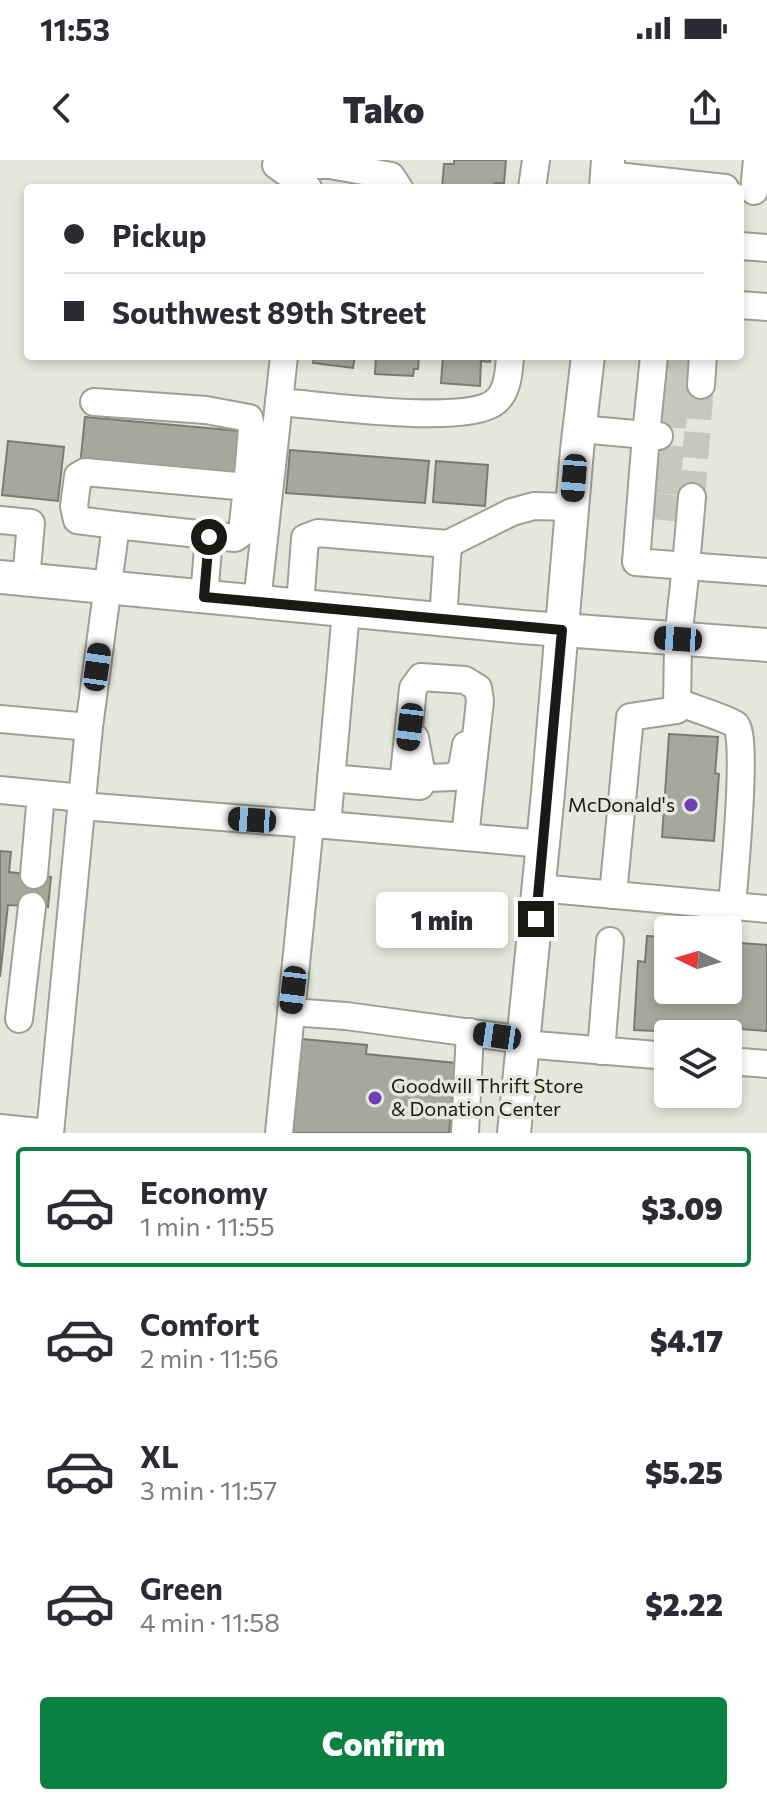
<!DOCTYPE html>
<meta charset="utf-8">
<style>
:root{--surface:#fff;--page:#f2f2f3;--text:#2b2b33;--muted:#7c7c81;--line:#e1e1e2;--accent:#0b8043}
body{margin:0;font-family:Commissioner,sans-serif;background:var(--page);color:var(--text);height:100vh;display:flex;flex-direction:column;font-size:30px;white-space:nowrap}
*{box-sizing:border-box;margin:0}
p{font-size:26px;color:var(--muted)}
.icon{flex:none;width:44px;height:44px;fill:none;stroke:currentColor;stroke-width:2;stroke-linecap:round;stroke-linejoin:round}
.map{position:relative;height:973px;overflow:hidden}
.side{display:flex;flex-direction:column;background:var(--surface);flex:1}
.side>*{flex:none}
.top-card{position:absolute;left:24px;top:24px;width:720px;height:176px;border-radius:8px;box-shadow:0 4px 12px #0003;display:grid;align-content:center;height:176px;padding:0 40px;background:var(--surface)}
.needle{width:52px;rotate:275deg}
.controls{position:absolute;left:654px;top:756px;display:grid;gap:16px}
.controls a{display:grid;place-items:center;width:88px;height:88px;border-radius:8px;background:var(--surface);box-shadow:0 4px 12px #0003;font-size:40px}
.end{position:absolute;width:36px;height:36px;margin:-18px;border:10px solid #191a16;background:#fff;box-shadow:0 0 0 4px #fff}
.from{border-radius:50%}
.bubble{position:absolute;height:56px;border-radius:8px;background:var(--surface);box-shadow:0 4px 12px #0003;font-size:26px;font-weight:800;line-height:56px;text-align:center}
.car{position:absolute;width:24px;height:48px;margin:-24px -12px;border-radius:10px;box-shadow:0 0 6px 2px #0007;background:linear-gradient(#222 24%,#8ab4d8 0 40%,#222 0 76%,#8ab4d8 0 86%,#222 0)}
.top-card b{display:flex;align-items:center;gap:28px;height:76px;font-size:30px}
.top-card b+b{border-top:2px solid var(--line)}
.top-card i{width:20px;height:20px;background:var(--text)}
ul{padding:14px 0 0;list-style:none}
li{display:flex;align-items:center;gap:24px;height:120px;margin:0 16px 12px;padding:0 24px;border:4px solid transparent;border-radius:8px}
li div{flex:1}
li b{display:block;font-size:30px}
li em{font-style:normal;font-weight:800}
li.selected{border-color:var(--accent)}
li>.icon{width:72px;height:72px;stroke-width:1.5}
.button{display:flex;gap:16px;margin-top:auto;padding:16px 40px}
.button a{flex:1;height:92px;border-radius:8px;background:var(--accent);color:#fff;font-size:32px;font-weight:800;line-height:92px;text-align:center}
.status{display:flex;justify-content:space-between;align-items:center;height:56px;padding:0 40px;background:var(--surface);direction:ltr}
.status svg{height:22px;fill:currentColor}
header{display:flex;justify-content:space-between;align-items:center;height:104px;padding:0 40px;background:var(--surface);font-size:36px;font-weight:800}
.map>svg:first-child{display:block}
.building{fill:#a6a89e;stroke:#7a7c72;stroke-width:2}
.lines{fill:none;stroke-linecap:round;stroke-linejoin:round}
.minor-tunnel{stroke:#c6c8be;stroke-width:26;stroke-dasharray:26 13;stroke-linecap:butt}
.minor-casing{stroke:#9da095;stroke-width:30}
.major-casing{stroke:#9da095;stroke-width:36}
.minor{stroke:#fff;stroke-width:26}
.major{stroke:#fff;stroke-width:32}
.route{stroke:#191a16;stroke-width:10}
.poi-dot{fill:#6e3fb7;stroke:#e4e7dc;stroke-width:3}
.labels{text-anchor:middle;stroke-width:7;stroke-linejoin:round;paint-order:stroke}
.poi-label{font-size:20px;fill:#191a16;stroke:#e4e7dc;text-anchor:end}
</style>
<div class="status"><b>11:53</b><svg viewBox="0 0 49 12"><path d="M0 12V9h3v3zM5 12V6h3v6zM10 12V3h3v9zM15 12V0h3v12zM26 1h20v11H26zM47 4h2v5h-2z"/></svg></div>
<header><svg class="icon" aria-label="back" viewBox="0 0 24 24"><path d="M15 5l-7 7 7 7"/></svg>Tako<svg class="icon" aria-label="share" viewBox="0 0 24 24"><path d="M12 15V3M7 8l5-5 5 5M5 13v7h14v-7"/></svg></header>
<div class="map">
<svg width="767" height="973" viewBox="0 0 767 973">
<rect width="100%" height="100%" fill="#e4e7dc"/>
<g class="building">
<polygon points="454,0 506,0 504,23 495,23 494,28 442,28 444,4 454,4"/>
<polygon points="314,196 355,196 353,208 313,203"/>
<polygon points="376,196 419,196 418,209 414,209 413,216 375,214"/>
<polygon points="443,196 491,196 490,202 481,201 480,226 441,223"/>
<polygon points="85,257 240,271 236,319 80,306"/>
<polygon points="8,281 64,287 58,341 2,335"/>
<polygon points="290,290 429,301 425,343 286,333"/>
<polygon points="436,301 488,305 485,346 433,342"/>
<polygon points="669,574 718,577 715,613 719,614 714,681 662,677"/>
<polygon points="0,691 11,692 9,712 51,717 48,747 8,745 0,817"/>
<polygon points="647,776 668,777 668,830 728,830 728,782 767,785 767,871 657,863 656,871 634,870 638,801 645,802"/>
<polygon points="302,879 367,885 366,894 456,903 449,973 293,973"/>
</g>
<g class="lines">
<g class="minor-tunnel">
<polyline points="665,210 701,211"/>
<polyline points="662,234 700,236"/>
<polyline points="661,254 698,256"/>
<polyline points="657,297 695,301"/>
<polyline points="655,320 693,323"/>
<polyline points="692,337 701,225"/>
<polyline points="654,346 681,349"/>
</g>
<defs>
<g id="minor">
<polyline points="607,15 725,28"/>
<polyline points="308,28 276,5 330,5 391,16 399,28"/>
<polyline points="532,28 536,0"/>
<polyline points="754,31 757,0"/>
<polyline points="740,86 767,88"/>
<polyline points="740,145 767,147"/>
<path d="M 284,196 L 279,242 C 322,245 466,266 495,242 C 508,232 509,211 510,196"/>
<polyline points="654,196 646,275 659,276"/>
<polyline points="701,225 703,196"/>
<polyline points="94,242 206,250 249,258 252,269 247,327"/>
<polyline points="580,269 646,275 636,402 686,406 678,479 677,550 630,557 613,735"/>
<polyline points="692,337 686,406 767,412"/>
<polyline points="0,360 31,363 26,420"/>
<polyline points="448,384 512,352 534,346 572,347"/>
<polyline points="204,437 209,377"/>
<polyline points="257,442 279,242"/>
<polyline points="300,446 305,378 318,373 448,384 443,460"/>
<polyline points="346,451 327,665 544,684"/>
<path d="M 678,542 C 689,547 729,559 736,565 C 748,577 734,720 732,746"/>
<polyline points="0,559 89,567 116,365 77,360 74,346 78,316 85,312 247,327 242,373 235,378 116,365"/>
<polyline points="415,578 421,610 427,618 454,617 462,608 466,585"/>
<polyline points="331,618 420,626"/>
<polyline points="403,624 413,528 421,517 465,520 478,528 480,541 465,677"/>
<polyline points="0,630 82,638"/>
<polyline points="81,646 310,664"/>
<polyline points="34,715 41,634"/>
<polyline points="539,728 767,749"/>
<polyline points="291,852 346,856 524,880"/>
<polyline points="19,859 32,746"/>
<polyline points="523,884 668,896"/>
<polyline points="601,891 610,781"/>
<polyline points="728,901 767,904"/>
<polyline points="0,968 49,973"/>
<polyline points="50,973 89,567"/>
<polyline points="279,973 310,664 327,665"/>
<polyline points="465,973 470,872"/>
</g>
<g id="major">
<polyline points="606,28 608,0"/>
<polyline points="0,417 522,467 767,485"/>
<polyline points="514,973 548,633 577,290 588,196"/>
</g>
</defs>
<use href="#minor" class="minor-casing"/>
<use href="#major" class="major-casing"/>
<use href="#minor" class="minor"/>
<use href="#major" class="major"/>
</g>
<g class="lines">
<polyline class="route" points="209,377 204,437 562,470 536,759"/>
</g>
<g class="poi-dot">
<circle cx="691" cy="645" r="8"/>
<circle cx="375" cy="938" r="8"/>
</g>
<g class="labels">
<g class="poi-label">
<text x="675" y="652">McDonald's</text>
<text x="391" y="933" text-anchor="start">Goodwill Thrift Store<tspan x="391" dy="23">&amp; Donation Center</tspan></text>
</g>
</g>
</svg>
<div class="controls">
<a><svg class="needle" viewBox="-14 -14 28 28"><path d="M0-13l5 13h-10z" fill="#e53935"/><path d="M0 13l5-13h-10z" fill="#7c7c81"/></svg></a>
<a><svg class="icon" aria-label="layers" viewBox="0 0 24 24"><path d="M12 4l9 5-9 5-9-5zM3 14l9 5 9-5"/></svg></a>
</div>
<i class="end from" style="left:209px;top:377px"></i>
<i class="end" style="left:536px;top:759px"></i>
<div class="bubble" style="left:376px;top:732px;width:132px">1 min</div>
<i class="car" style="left:574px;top:318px;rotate:185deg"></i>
<i class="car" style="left:678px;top:479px;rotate:274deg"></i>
<i class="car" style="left:97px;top:507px;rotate:8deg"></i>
<i class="car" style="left:410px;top:567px;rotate:187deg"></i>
<i class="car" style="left:252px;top:660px;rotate:274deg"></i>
<i class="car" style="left:293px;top:830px;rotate:187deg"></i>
<i class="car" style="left:497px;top:876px;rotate:278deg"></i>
<div class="top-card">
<b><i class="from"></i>Pickup</b>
<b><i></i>Southwest 89th Street</b>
</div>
</div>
<section class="side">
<ul>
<li class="selected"><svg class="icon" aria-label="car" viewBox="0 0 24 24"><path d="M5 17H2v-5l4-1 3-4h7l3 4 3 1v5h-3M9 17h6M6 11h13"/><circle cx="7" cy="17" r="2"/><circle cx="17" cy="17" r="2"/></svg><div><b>Economy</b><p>1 min · 11:55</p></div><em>$3.09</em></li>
<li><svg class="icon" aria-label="car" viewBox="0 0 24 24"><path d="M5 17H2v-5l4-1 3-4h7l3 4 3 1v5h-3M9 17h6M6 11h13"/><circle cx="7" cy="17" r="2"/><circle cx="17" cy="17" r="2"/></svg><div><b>Comfort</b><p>2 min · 11:56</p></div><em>$4.17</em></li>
<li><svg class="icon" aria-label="car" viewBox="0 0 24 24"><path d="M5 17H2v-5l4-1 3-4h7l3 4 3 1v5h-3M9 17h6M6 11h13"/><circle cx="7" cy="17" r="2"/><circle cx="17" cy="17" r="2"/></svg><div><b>XL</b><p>3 min · 11:57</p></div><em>$5.25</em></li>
<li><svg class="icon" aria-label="car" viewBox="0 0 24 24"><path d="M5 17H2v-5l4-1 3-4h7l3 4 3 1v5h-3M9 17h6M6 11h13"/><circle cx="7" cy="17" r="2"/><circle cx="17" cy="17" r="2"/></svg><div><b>Green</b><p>4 min · 11:58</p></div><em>$2.22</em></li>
</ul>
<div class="button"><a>Confirm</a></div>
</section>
